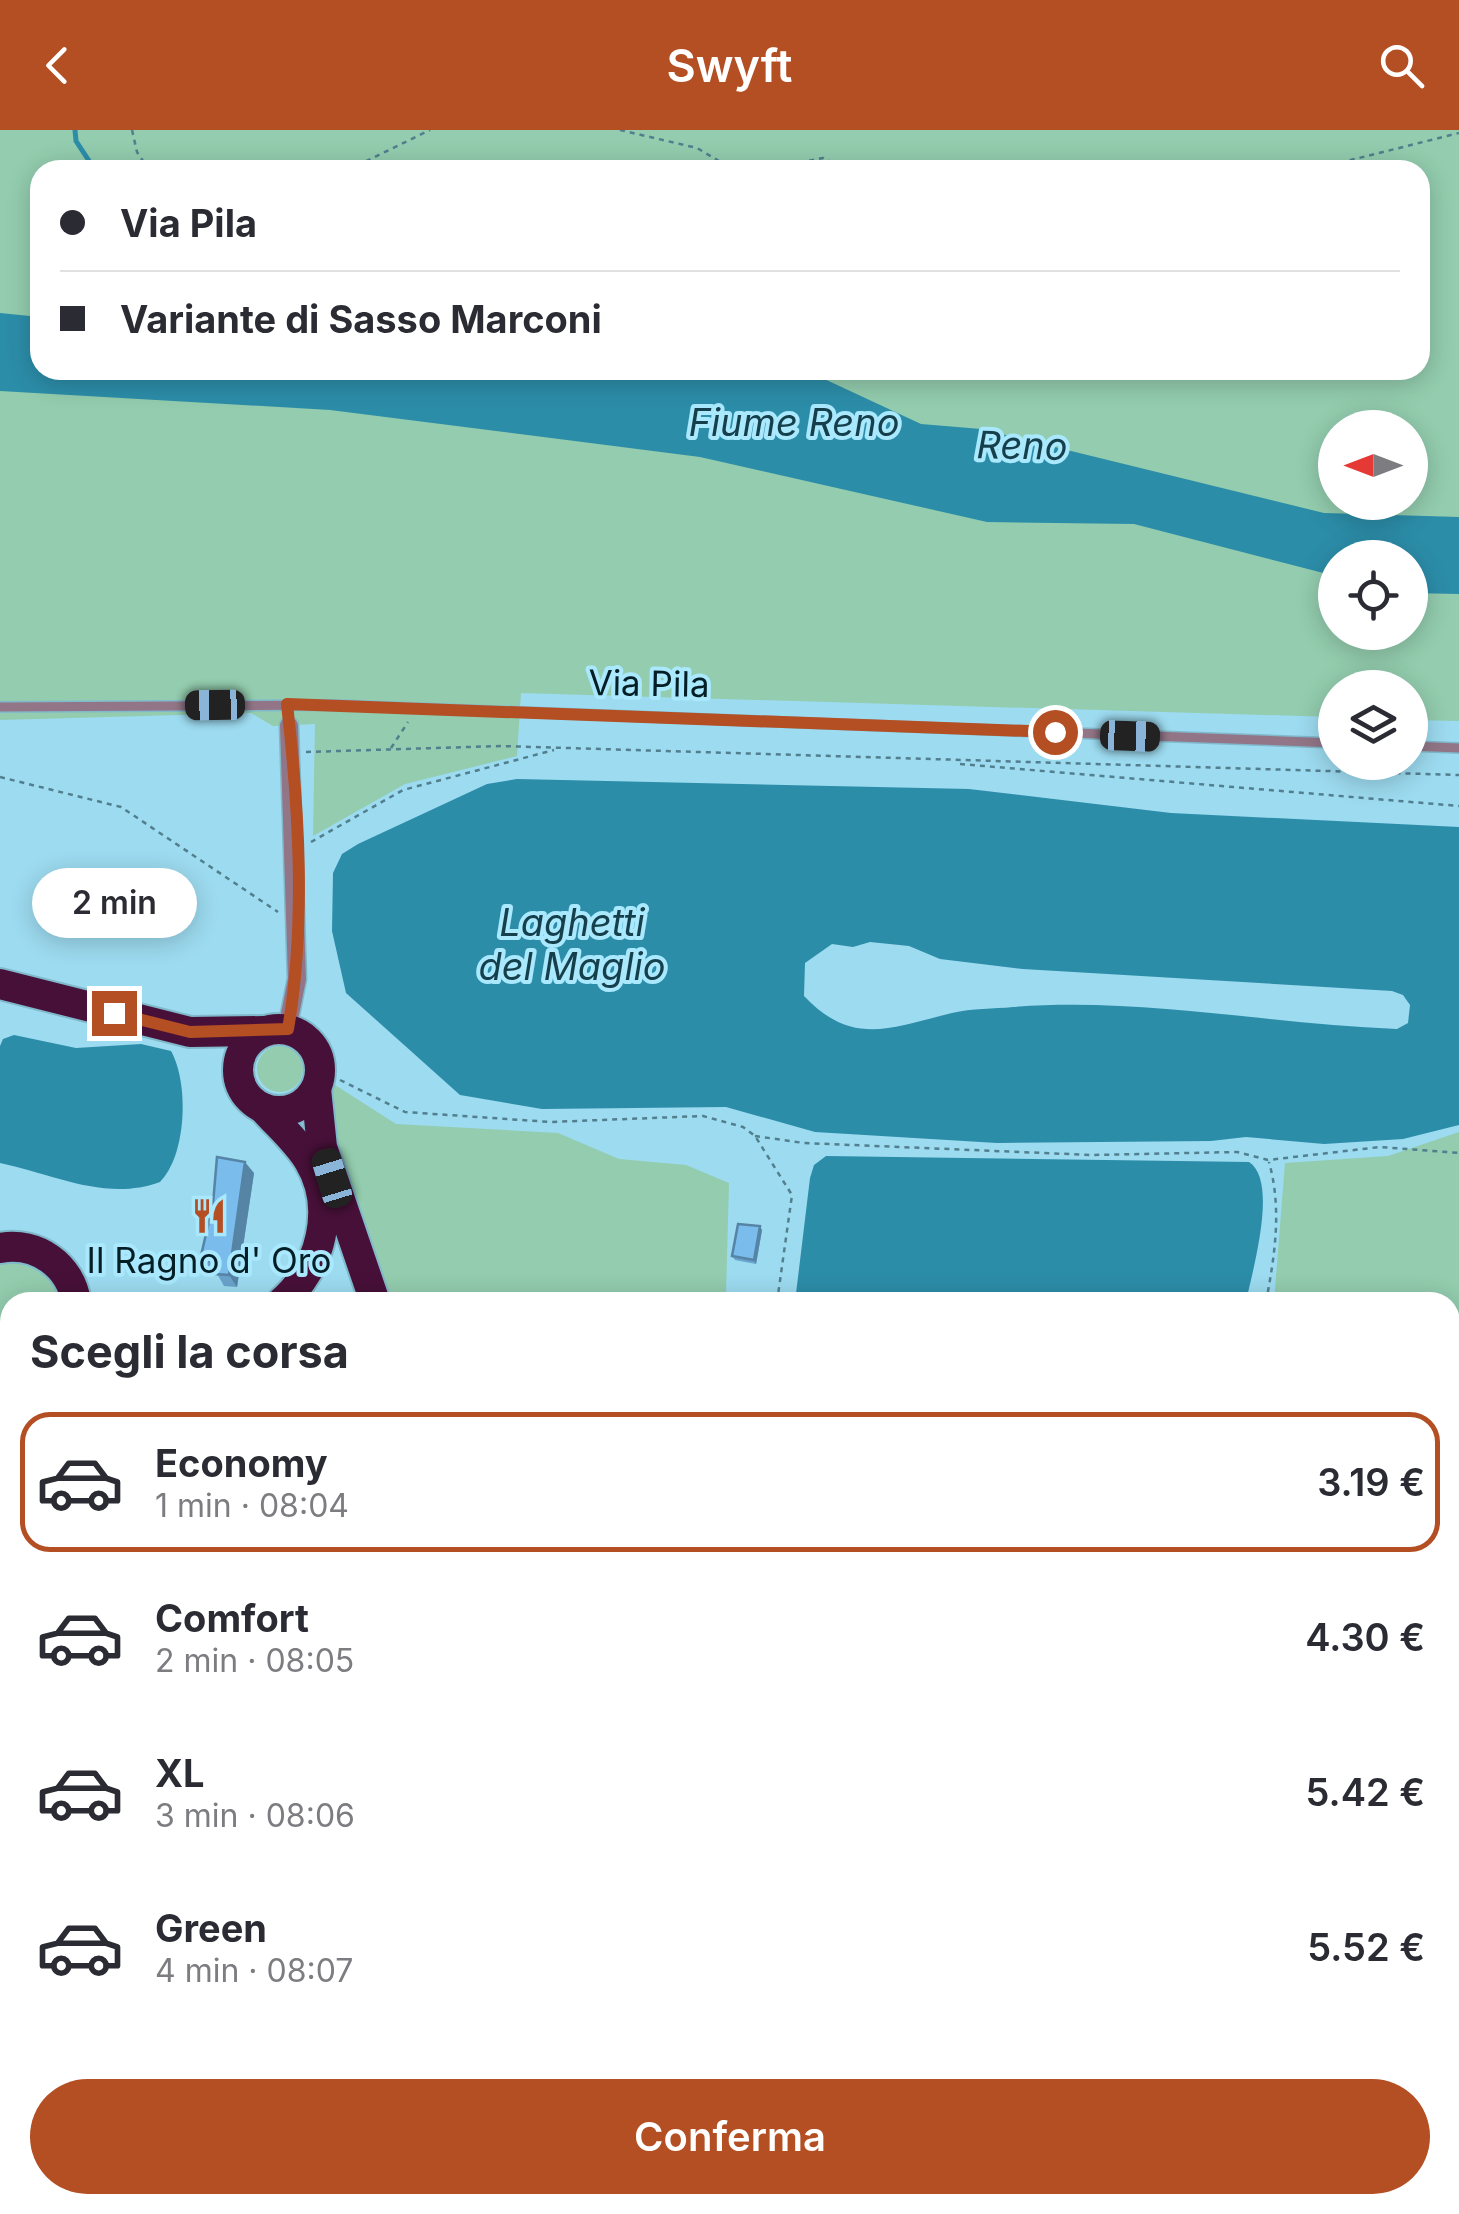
<!DOCTYPE html>
<html lang="it">
<meta charset="utf-8">
<style>
:root{--surface:#fff;--page:#f7f7f7;--text:#2b2b33;--muted:#7c7c81;--line:#e1e1e2;--accent:#b44e23}
body{margin:0;font-family:Inter,sans-serif;background:var(--page);color:var(--text);height:100vh;display:flex;flex-direction:column;font-size:38px;white-space:nowrap}
*{box-sizing:border-box;margin:0}
p{font-size:32px;color:var(--muted)}
.icon{flex:none;width:55px;height:55px;fill:none;stroke:currentColor;stroke-width:2;stroke-linecap:round;stroke-linejoin:round}
.map{position:relative;flex:1;overflow:hidden}
.sheet{position:absolute;left:0px;top:1162px;width:1460px;height:922px;display:flex;flex-direction:column;background:var(--surface);border-radius:30px 30px 0 0;box-shadow:0 5px 25px #0003}
.sheet>*{flex:none}
.top-card{position:absolute;left:30px;top:30px;width:1400px;height:220px;border-radius:30px;box-shadow:0 5px 25px #0003;display:grid;align-content:center;height:220px;padding:0 30px;background:var(--surface)}
.needle{width:65px;rotate:270deg}
.tools{position:absolute;left:1318px;top:280px;display:grid;gap:20px}
.tools a{display:grid;place-items:center;width:110px;height:110px;border-radius:50%;background:var(--surface);box-shadow:0 5px 25px #0003;font-size:50px}
.end{position:absolute;width:45px;height:45px;margin:-22px;border:12px solid #b44e23;background:#fff;box-shadow:0 0 0 5px #fff}
.from{border-radius:50%}
.bubble{position:absolute;height:70px;border-radius:35px;background:var(--surface);box-shadow:0 5px 25px #0003;font-size:32px;font-weight:600;line-height:70px;text-align:center}
.car{position:absolute;width:30px;height:60px;margin:-30px -15px;border-radius:12px;box-shadow:0 0 8px 2px #0007;background:linear-gradient(#222 24%,#8ab4d8 0 40%,#222 0 76%,#8ab4d8 0 86%,#222 0)}
.top-card b{display:flex;align-items:center;gap:35px;height:95px;font-size:38px}
.top-card b+b{border-top:2px solid var(--line)}
.top-card i{width:25px;height:25px;background:var(--text)}
ul{padding:0;list-style:none}
li{display:flex;align-items:center;gap:30px;height:140px;margin:0 20px 15px;padding:0 10px;border:5px solid transparent;border-radius:30px}
li div{flex:1}
li b{display:block;font-size:38px}
li em{font-style:normal;font-weight:600}
li.active{border-color:var(--accent)}
li>.icon{width:90px;height:90px;stroke-width:1.5}
h2{padding:0 30px;font-size:45px;line-height:120px}
.primary-button{display:flex;gap:20px;margin-top:auto;padding:20px 30px}
.primary-button a{flex:1;height:115px;border-radius:60px;background:var(--accent);color:#fff;font-size:40px;font-weight:600;line-height:115px;text-align:center}
header{display:flex;justify-content:space-between;align-items:center;height:130px;padding:0 30px;background:var(--accent);color:#fff;font-size:45px;font-weight:600}
.map>svg:first-child{display:block}
.built{fill:#89d0e8}
.green{fill:#93ccae;fill-rule:evenodd}
.water{fill:#2c8da9;fill-rule:evenodd}
.lines{fill:none;stroke-linecap:round;stroke-linejoin:round}
.stream{stroke:#2c8da9;stroke-width:5}
.canal{stroke:#2c8da9;stroke-width:18}
.lane-casing{stroke:#81b9cc;stroke-width:12}
.street-casing{stroke:#81b9cc;stroke-width:21}
.highway-casing{stroke:#81b9cc;stroke-width:34}
.path{stroke:#527f8e;stroke-width:2.5;stroke-dasharray:5 5;stroke-linecap:butt}
.lane{stroke:#927687;stroke-width:9}
.street{stroke:#927687;stroke-width:18}
.highway{stroke:#471038;stroke-width:30}
.wall{fill:#69a2cb}
.shaded-wall{fill:#5584a5}
.building{fill:#7abcec;stroke:#5584a5;stroke-width:2.5}
.route{stroke:#b44e23;stroke-width:12}
.labels{text-anchor:middle;stroke-width:8;stroke-linejoin:round;paint-order:stroke}
.street-label{font-size:35px;fill:#041e26;stroke:#a9e8fd}
.poi-label{font-size:35px;fill:#041e26;stroke:#a9e8fd}
.water-label{font-size:38px;font-style:italic;fill:#153f4b;stroke:#a9e8fd}
</style>
<header><svg class="icon" aria-label="back" viewBox="0 0 24 24"><path d="M15 5l-7 7 7 7"/></svg>Swyft<svg class="icon" aria-label="search" viewBox="0 0 24 24"><circle cx="10" cy="10" r="6"/><path d="M15 15l6 6"/></svg></header>
<div class="map">
<svg width="1459" height="2084" viewBox="0 0 1459 2084">
<rect width="100%" height="100%" fill="#9ddbf0"/>
<polygon class="built" points="10,2065 10,2075 1187,2075 1184,2084 5,2084"/>
<g class="green">
<path d="M 0,0 L 1459,0 L 1459,591 L 1410,590 L 1410,558 L 1335,558 L 1335,587 L 521,563 L 517,626 L 405,654 L 313,706 L 315,594 L 273,596 L 251,583 L 0,590 ZM 40,40 L 1420,40 L 1420,240 L 40,240 ZM 1335,298 L 1410,298 L 1410,372 L 1335,372 ZM 1335,428 L 1410,428 L 1410,502 L 1335,502 Z"/>
<circle cx="280" cy="939" r="23"/>
<polygon points="335,955 396,994 558,1003 619,1029 686,1035 729,1053 726,1163 746,1172 387,1172 330,1007 331,961"/>
<polygon points="1459,1002 1459,1468 1450,1467 1450,1172 1274,1172 1285,1033 1388,1026"/>
<path d="M 10,1132 C 36,1136 53,1146 60,1172 L 10,1172 L 10,1231 L 0,1229 L 0,1135 Z"/>
<polygon points="0,1535 10,1543 10,1842 0,1836"/>
<polygon points="1450,1674 1459,1675 1459,1864 1450,1865"/>
</g>
<g class="water">
<polygon points="0,183 40,187 40,240 805,240 921,294 981,299 1324,383 1459,387 1459,464 1410,463 1410,428 1335,428 1335,446 1134,394 987,392 700,327 330,280 0,261"/>
<path d="M 517,649 L 969,659 L 1171,683 L 1459,697 L 1459,995 L 1403,1009 L 1324,1014 L 1246,1007 L 1211,1011 L 997,1013 L 815,1002 L 726,977 L 542,979 L 460,965 L 346,863 L 332,801 L 333,743 L 342,724 L 358,714 L 487,654 ZM 870,812 L 909,816 L 940,829 L 1023,839 L 1392,861 L 1403,865 L 1410,875 L 1408,893 L 1397,899 C 1268,894 1142,867 1013,877 C 994,879 972,878 952,883 C 893,897 853,918 804,866 L 805,833 L 832,814 L 853,817 Z"/>
<path d="M 14,905 L 76,918 L 141,914 L 171,921 C 189,953 187,1025 160,1052 C 106,1072 53,1044 0,1033 L 0,916 L 3,909 Z"/>
<path d="M 826,1026 L 1249,1032 C 1279,1051 1252,1142 1246,1172 L 795,1172 L 810,1048 L 814,1035 Z"/>
</g>
<g class="lines">
<polyline class="stream" points="75,0 76,11 95,40"/>
<g class="canal">
<polyline points="0,1791 10,1796"/>
<polyline points="1171,2084 1171,2075"/>
</g>
<defs>
<g id="lane">
<polyline points="0,577 335,575 1335,613"/>
<polyline points="1410,616 1459,618"/>
</g>
<g id="street">
<polyline points="287,899 297,849 289,596"/>
<polyline points="1450,1742 1459,1742"/>
<polyline points="206,2075 214,2084"/>
<polyline points="711,2084 713,2075"/>
</g>
<g id="highway">
<polyline points="0,854 190,902 264,901"/>
<circle cx="279" cy="940" r="41"/>
<polyline points="316,959 322,1017 375,1172"/>
<path d="M 263,978 C 278,995 297,1011 309,1031 C 337,1078 321,1138 282,1172"/>
<path d="M 0,1118 C 37,1111 71,1136 76,1172"/>
<polyline points="0,1243 10,1245"/>
<polyline points="0,1327 10,1329"/>
<polyline points="0,1366 10,1368"/>
<polyline points="0,1409 10,1410"/>
<polyline points="1450,1491 1459,1493"/>
<polyline points="0,1507 10,1514"/>
<polyline points="1450,1559 1459,1560"/>
<polyline points="1450,1598 1459,1599"/>
</g>
</defs>
<use href="#lane" class="lane-casing"/>
<use href="#street" class="street-casing"/>
<use href="#highway" class="highway-casing"/>
<g class="path">
<polyline points="132,0 137,22 149,40"/>
<polyline points="620,0 697,18 734,40"/>
<polyline points="348,40 430,0"/>
<polyline points="760,40 823,28 846,40"/>
<polyline points="1311,40 1459,3"/>
<polyline points="391,618 408,592"/>
<polyline points="306,622 501,616 1459,645"/>
<polyline points="960,634 1459,676"/>
<polyline points="0,647 121,677 278,782"/>
<polyline points="311,712 403,660 554,620"/>
<polyline points="340,950 405,982 550,992 703,986 743,997 755,1006 792,1065 777,1172"/>
<polyline points="755,1006 804,1013 1092,1025 1237,1022 1268,1030 1380,1017 1459,1023"/>
<path d="M 1266,1172 C 1275,1124 1282,1079 1269,1032"/>
<polyline points="9,1753 10,1753"/>
<polyline points="0,2070 10,2072"/>
<polyline points="28,2075 68,2084"/>
</g>
<use href="#lane" class="lane"/>
<use href="#street" class="street"/>
<use href="#highway" class="highway"/>
</g>
<g class="wall">
<polygon points="254,1043 237,1157 224,1156 216,1142 208,1141 200,1130"/>
<polygon points="762,1100 756,1134 735,1130 732,1126"/>
<polygon points="322,2075 612,2075 610,2084 329,2084"/>
<polygon points="730,2075 759,2075 759,2079 733,2079"/>
</g>
<g class="shaded-wall">
<polygon points="245,1032 254,1043 237,1157 229,1145"/>
<polygon points="760,1096 762,1100 756,1134 754,1130"/>
<polygon points="601,2075 612,2075 610,2084 598,2084"/>
<polygon points="681,2075 693,2075 690,2084 679,2084"/>
<rect x="1116" y="2075" width="11" height="9"/>
</g>
<g class="building">
<polygon points="217,1027 245,1032 229,1145 215,1144 216,1132 200,1130 213,1074"/>
<polygon points="738,1094 760,1096 754,1130 732,1126"/>
<polygon points="331,2075 601,2075 598,2084 365,2084"/>
<polygon points="656,2075 681,2075 679,2084 654,2084"/>
<rect x="814" y="2075" width="302" height="9"/>
</g>
<g class="lines">
<path class="route" d="M 114,883 L 190,902 L 288,899 C 306,795 299,679 287,574 L 1055,602"/>
</g>
<defs>
<symbol id="restaurant-bare" viewBox="-9 -9 18 18"><path d="M-5-6h1v4h1v-4h1v4h1v-4h1v5L-1.5 .5V6h-2V.5L-5-1ZM5-6V6H3V1.5H1.5Q1.5-4 5-6Z" fill="#b44e23" stroke="#a9e8fd" stroke-width="2.5" paint-order="stroke"/></symbol>
</defs>
<g fill-rule="evenodd">
<use href="#restaurant-bare" x="184" y="1061" width="50" height="50"/>
</g>
<g class="labels">
<g class="street-label">
<text transform="translate(649 554) rotate(1)" y="12">Via Pila</text>
</g>
<g class="poi-label">
<text x="209" y="1143">Il Ragno d' Oro</text>
</g>
<g class="water-label">
<text x="794" y="306">Fiume Reno</text>
<text transform="translate(1022 316) rotate(1)" y="13">Reno</text>
<text x="572" y="806">Laghetti<tspan x="572" dy="44">del Maglio</tspan></text>
</g>
</g>
</svg>
<div class="tools">
<a><svg class="needle" viewBox="-14 -14 28 28"><path d="M0-13l5 13h-10z" fill="#e53935"/><path d="M0 13l5-13h-10z" fill="#7c7c81"/></svg></a>
<a><svg class="icon" aria-label="locate" viewBox="0 0 24 24"><circle cx="12" cy="12" r="6"/><path d="M12 2v4M12 18v4M2 12h4M18 12h4"/></svg></a>
<a><svg class="icon" aria-label="layers" viewBox="0 0 24 24"><path d="M12 4l9 5-9 5-9-5zM3 14l9 5 9-5"/></svg></a>
</div>
<i class="end from" style="left:1055px;top:602px"></i>
<i class="end" style="left:114px;top:883px"></i>
<div class="bubble" style="left:32px;top:738px;width:165px">2 min</div>
<i class="car" style="left:215px;top:575px;rotate:269deg"></i>
<i class="car" style="left:1130px;top:606px;rotate:92deg"></i>
<i class="car" style="left:332px;top:1048px;rotate:343deg"></i>
<div class="top-card">
<b><i class="from"></i>Via Pila</b>
<b><i></i>Variante di Sasso Marconi</b>
</div>
<section class="sheet">
<h2>Scegli la corsa</h2>
<ul>
<li class="active"><svg class="icon" aria-label="car" viewBox="0 0 24 24"><path d="M5 17H2v-5l4-1 3-4h7l3 4 3 1v5h-3M9 17h6M6 11h13"/><circle cx="7" cy="17" r="2"/><circle cx="17" cy="17" r="2"/></svg><div><b>Economy</b><p>1 min · 08:04</p></div><em>3.19 €</em></li>
<li><svg class="icon" aria-label="car" viewBox="0 0 24 24"><path d="M5 17H2v-5l4-1 3-4h7l3 4 3 1v5h-3M9 17h6M6 11h13"/><circle cx="7" cy="17" r="2"/><circle cx="17" cy="17" r="2"/></svg><div><b>Comfort</b><p>2 min · 08:05</p></div><em>4.30 €</em></li>
<li><svg class="icon" aria-label="car" viewBox="0 0 24 24"><path d="M5 17H2v-5l4-1 3-4h7l3 4 3 1v5h-3M9 17h6M6 11h13"/><circle cx="7" cy="17" r="2"/><circle cx="17" cy="17" r="2"/></svg><div><b>XL</b><p>3 min · 08:06</p></div><em>5.42 €</em></li>
<li><svg class="icon" aria-label="car" viewBox="0 0 24 24"><path d="M5 17H2v-5l4-1 3-4h7l3 4 3 1v5h-3M9 17h6M6 11h13"/><circle cx="7" cy="17" r="2"/><circle cx="17" cy="17" r="2"/></svg><div><b>Green</b><p>4 min · 08:07</p></div><em>5.52 €</em></li>
</ul>
<div class="primary-button"><a>Conferma</a></div>
</section>
</div>
